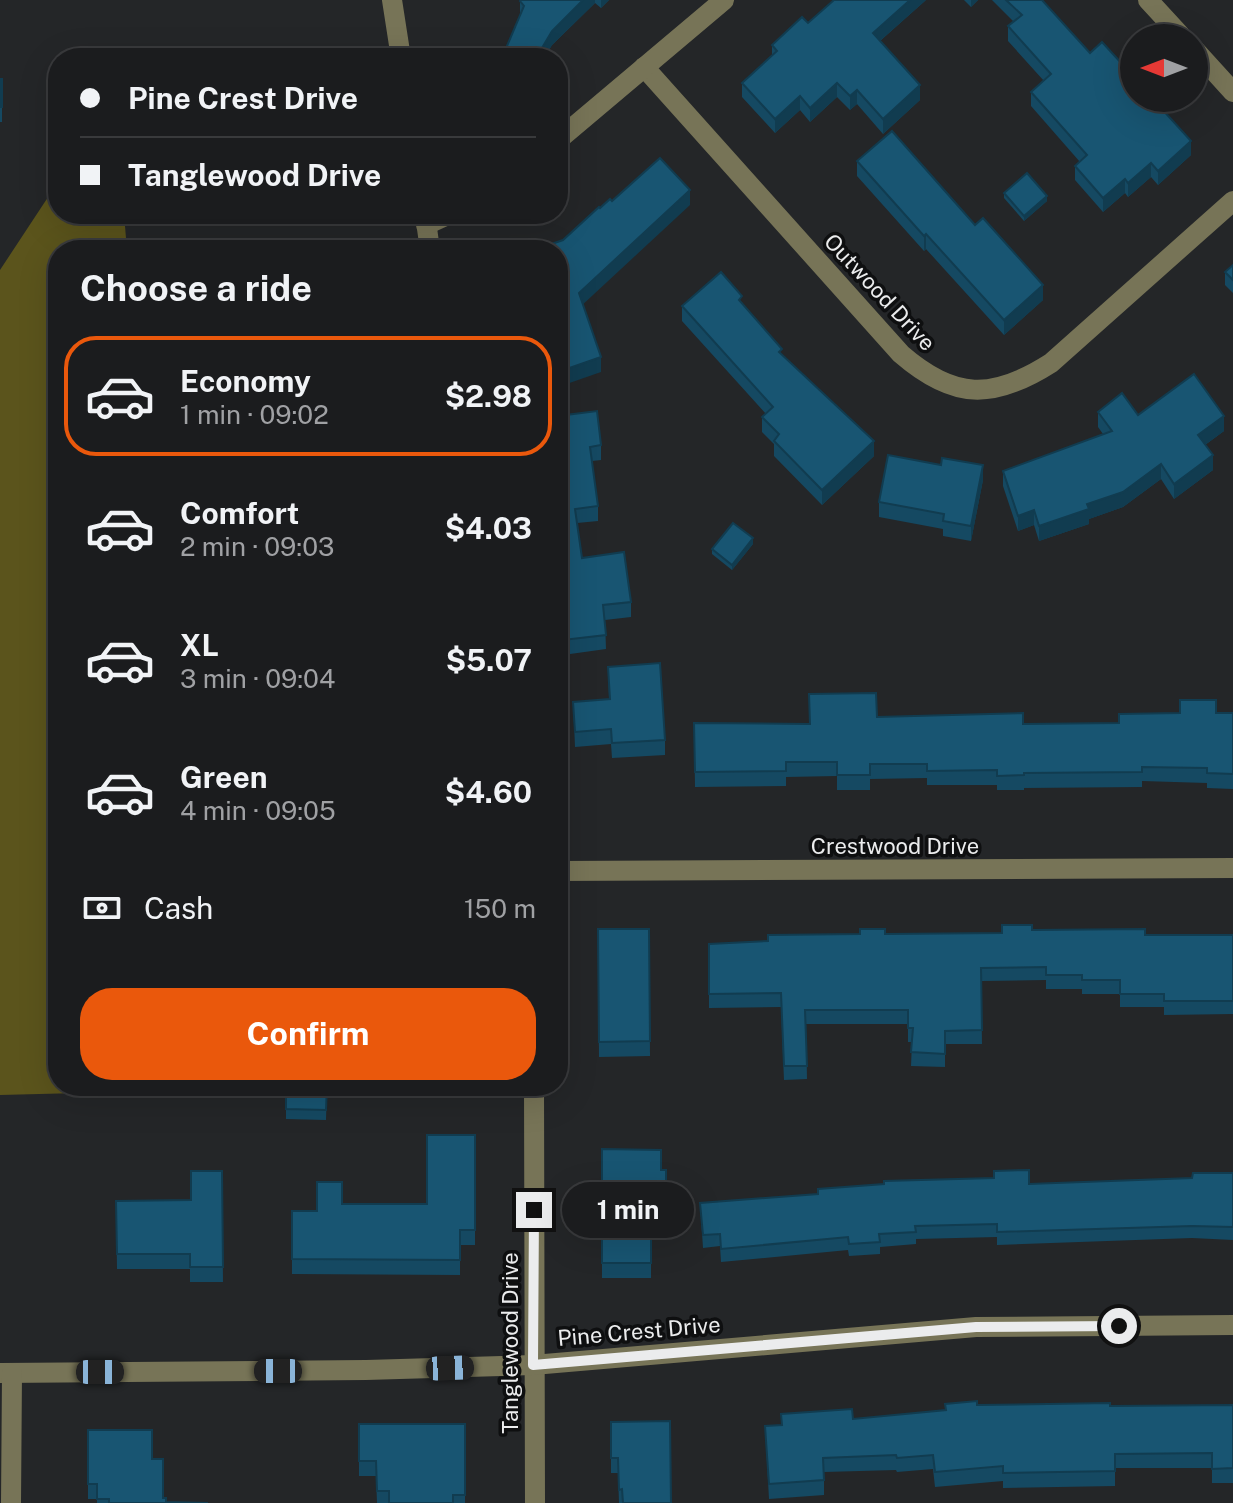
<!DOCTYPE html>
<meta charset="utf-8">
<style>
:root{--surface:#1b1c1e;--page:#28292b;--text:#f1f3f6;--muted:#a0a1a4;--line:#393a3c;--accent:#ea580c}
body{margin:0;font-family:"Public Sans",sans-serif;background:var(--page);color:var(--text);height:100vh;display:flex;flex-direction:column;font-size:30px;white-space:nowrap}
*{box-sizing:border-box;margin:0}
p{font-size:26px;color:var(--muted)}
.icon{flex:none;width:44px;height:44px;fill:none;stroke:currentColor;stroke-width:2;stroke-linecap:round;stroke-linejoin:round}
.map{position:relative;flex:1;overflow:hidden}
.sheet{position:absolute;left:48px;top:240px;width:520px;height:856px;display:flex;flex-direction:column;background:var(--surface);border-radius:32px;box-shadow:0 8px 32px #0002,0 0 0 2px var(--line)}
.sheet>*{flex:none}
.guide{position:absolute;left:48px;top:48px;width:520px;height:176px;border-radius:32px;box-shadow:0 8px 32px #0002,0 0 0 2px var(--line);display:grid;align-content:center;height:176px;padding:0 32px;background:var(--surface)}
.needle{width:52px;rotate:270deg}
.fabs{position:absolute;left:1120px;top:24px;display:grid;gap:16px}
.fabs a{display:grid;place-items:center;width:88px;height:88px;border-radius:50%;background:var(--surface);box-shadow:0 8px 32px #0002,0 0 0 2px var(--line);font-size:40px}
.end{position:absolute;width:36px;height:36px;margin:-18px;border:10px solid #ebeced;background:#111;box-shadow:0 0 0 4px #111}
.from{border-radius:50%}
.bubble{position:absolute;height:56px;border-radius:28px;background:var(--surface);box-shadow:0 8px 32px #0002,0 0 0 2px var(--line);font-size:26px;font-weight:700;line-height:56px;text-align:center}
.car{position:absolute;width:24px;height:48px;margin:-24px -12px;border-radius:10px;box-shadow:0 0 6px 2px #0007;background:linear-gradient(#222 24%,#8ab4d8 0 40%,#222 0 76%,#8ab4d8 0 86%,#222 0)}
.guide b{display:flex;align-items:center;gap:28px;height:76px;font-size:30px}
.guide b+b{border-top:2px solid var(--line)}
.guide i{width:20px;height:20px;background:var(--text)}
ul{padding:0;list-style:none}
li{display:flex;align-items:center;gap:24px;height:120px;margin:0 16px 12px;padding:0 16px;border:4px solid transparent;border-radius:32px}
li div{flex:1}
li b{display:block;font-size:30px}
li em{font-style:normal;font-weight:700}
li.active{border-color:var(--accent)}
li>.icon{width:72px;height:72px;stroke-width:1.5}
h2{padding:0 32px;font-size:36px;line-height:96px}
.pay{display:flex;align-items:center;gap:20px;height:88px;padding:0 32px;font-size:30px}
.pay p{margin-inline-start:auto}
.action{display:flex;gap:16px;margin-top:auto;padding:16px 32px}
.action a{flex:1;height:92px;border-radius:32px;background:var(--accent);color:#fff;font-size:32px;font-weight:700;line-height:92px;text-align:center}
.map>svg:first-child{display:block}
.forest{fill:#5b541c}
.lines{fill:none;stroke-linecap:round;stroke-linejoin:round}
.minor{stroke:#777457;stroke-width:20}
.wall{fill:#154962}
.shaded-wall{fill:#113c50}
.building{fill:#185572;stroke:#113c50;stroke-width:2}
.route{stroke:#ebeced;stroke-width:10}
.labels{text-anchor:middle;stroke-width:7;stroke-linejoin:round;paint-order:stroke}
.street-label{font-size:22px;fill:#ebeced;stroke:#0e0f10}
</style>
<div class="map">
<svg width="1233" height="1503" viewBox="0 0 1233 1503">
<rect width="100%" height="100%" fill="#242628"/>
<polygon class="forest" points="58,182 58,214 124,214 127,250 58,250 58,1086 198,1086 198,1090 0,1095 0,270"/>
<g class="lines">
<g class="minor">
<polyline points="392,0 401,58"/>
<polyline points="1148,0 1183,38"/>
<polyline points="1194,49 1233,92"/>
<path d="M 644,67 L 901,354 C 954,400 993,400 1051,363 L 1233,201"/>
<polyline points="558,140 724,0"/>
<polyline points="425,214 430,250"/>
<polyline points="426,225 450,214"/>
<polyline points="558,871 1233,868"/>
<polyline points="534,1086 535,1503"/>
<polyline points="0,1373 366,1370 533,1365 976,1327 1233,1325"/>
<polyline points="11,1503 12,1373"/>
</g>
</g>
<g class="wall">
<polygon points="521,0 609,0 601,8 595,3 552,45 544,58 504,58 504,53 520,16 520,1"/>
<polygon points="926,0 880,41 920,100 883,134 857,104 850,110 837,97 810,122 800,110 775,133 742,97 742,83 772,56 772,45 808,23"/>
<polygon points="964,0 978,0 971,7"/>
<polygon points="992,0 1042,0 1090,53 1191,155 1158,185 1151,177 1128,197 1125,193 1103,212 1075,180 1075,166 1080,162 1031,106 1031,92 1044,81 1008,41 1008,26 1014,22"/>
<rect x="0" y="79" width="2" height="43"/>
<polygon points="857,161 975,225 1043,300 1004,335 926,249 924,251 857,176"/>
<polygon points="1004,193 1047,201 1024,221 1004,198"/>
<polygon points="1233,265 1233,293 1225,285 1225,272"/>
<polygon points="742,304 782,355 874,456 822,505 774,456 774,444 762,432 762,417 766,414 682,321 682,306"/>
<polygon points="1098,412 1138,415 1224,431 1205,445 1213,470 1174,499 1161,479 1123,507 1089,519 1089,524 1039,541 1034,525 1018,531 1003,486 1003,471 1103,434 1098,427"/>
<polygon points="558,416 601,445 601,460 592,461 598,506 598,521 577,523 582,558 631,602 631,617 605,620 606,649 563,655 558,615"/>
<polygon points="983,480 971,541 943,536 943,529 879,517 879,502"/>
<polygon points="753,544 732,570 712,554 712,549"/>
<polygon points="608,667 665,740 665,755 612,758 611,744 575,747 573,702 609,699"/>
<polygon points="1216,713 1233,713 1233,789 1207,788 1207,783 1142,781 1142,787 1024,788 1024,790 997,790 997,785 927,785 927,778 870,779 870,790 837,790 837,776 786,777 786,786 695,787 694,723 809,724 877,717 1023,724 1119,723"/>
<polygon points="598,929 649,929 650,1056 599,1057"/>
<polygon points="1032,930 1145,935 1233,935 1233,1014 1164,1015 1164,1007 1120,1007 1120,994 1082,994 1082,989 1046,989 1046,980 981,981 982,1044 945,1044 945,1067 911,1066 912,1042 908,1042 908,1024 806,1024 807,1079 784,1080 781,1007 709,1008 709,944 885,934 1002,933"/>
<polygon points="286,1086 327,1086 326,1120 286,1119"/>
<polygon points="475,1135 475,1245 460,1245 460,1275 292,1274 292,1211 317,1211 342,1204 427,1204"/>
<polygon points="602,1149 661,1170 666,1170 666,1228 651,1228 651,1278 602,1278"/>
<polygon points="222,1171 223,1282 190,1282 190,1269 117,1269 116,1201 191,1200"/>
<polygon points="1233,1173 1233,1240 1192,1238 997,1245 997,1237 916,1239 916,1244 880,1247 880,1254 849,1256 848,1250 721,1262 720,1246 703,1248 700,1203 1029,1184 1192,1178"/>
<polygon points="977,1405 1233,1405 1233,1483 1212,1483 1212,1468 1115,1468 1115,1486 1003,1488 1003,1481 935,1487 933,1469 897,1472 896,1470 824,1472 824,1495 769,1499 765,1426 781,1425 781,1414 853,1419 945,1410"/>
<polygon points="611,1422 671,1503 619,1503 618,1473 611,1473"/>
<polygon points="359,1424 465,1424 465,1503 377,1503 376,1476 359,1476"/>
<polygon points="88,1430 152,1459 163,1498 166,1502 208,1503 97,1503 97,1499 88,1499"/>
</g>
<g class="shaded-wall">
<polygon points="583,0 595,0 595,3 552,45 544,58 536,58 552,31"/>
<polygon points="601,0 609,0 601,8"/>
<polygon points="910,0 926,0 873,47 873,33"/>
<polygon points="971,0 978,0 971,7"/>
<polygon points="837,83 837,97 810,122 810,108"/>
<polygon points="920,85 920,100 883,134 883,119"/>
<polygon points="857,90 857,104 850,110 850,96"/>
<polygon points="800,96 800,110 775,133 775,119"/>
<polygon points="1191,141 1191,155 1158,185 1158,171"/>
<polygon points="1151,163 1151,177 1128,197 1128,183"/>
<polygon points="1125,179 1125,193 1103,212 1103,198"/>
<polygon points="690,190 690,205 579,308 579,293"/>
<polygon points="1047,196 1047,201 1024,221 1024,216"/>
<polygon points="926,234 926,249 924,251 924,236"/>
<polygon points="1043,285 1043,300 1004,335 1004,320"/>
<polygon points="601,357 601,372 558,387 558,372"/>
<polygon points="1224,416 1224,431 1198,450 1198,435"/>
<polygon points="874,441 874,456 822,505 822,490"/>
<polygon points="1213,455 1213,470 1174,499 1174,484"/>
<polygon points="1161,464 1161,479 1123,507 1089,519 1089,524 1039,541 1039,526 1087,504"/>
<polygon points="983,465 983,480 971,541 971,526"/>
<polygon points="1034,510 1034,525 1018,531 1018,516"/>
<polygon points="753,538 753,544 732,570 732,565"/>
</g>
<g class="building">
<polygon points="521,0 583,0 552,31 536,58 515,58 504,53 524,6 520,1"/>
<polygon points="834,0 910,0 873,33 920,85 883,119 857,90 850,96 837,83 810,108 800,96 775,119 742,83 777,51 772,45 802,17 808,23"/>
<polygon points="1006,0 1042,0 1090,53 1102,42 1134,77 1134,98 1152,98 1191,141 1158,171 1151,163 1128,183 1125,179 1103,198 1075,166 1087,155 1031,92 1051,74 1008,26 1022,15"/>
<rect x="0" y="79" width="2" height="28"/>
<polygon points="892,131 975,225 983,218 1043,285 1004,320 926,234 924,236 857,161"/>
<polygon points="660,158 690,190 579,293 601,357 558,372 558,250 534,250 563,240 599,207 600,208 610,199 612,201"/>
<polygon points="1027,173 1047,196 1024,216 1004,193"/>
<polygon points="1233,265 1233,280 1225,272"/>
<polygon points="721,272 742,296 739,300 782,349 779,352 874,441 822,490 774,441 779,434 762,417 773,407 682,306"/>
<polygon points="1194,374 1224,416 1198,435 1213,455 1174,484 1161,464 1123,492 1087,504 1089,509 1039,526 1034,510 1018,516 1003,471 1112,431 1098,412 1122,393 1138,415"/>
<polygon points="597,411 601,445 590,447 598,506 575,509 582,558 624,552 631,602 603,605 606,635 563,640 558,601 558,416"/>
<polygon points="888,455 941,465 942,458 983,465 971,526 943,521 944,514 879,502"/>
<polygon points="733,523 753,538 732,565 712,549"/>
<polygon points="660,663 665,740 612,743 611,729 575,732 573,702 610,699 608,667"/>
<polygon points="876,693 877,717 1023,713 1023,724 1119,723 1119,714 1180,713 1180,700 1216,700 1216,713 1233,713 1233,774 1207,773 1207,768 1142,767 1142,772 1024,773 1024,775 997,776 997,770 927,771 927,764 870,764 870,775 837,775 837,762 786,762 786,771 695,772 694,723 810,724 809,694"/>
<polygon points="1002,925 1032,925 1032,930 1145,929 1145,935 1233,935 1233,1001 1164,1001 1164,994 1120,994 1120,980 1082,980 1082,975 1046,975 1046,967 981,968 982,1030 945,1031 945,1054 911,1052 913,1028 908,1028 908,1010 805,1010 807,1066 784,1066 781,993 709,994 709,944 768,941 768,935 860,934 860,929 885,929 885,934 1002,933"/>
<polygon points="598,929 649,929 650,1041 599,1042"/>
<polygon points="286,1086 327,1086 326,1110 286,1109"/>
<polygon points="427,1135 475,1135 475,1230 460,1230 460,1260 292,1259 292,1211 317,1211 317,1182 342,1182 342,1204 427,1204"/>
<polygon points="602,1149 661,1150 661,1170 666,1170 666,1213 651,1213 651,1263 602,1263"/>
<polygon points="1029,1170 1029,1184 1192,1178 1193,1173 1233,1173 1233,1227 1192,1226 997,1232 997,1224 915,1226 916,1232 879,1234 880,1242 849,1244 848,1237 721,1249 720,1234 703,1235 700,1203 818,1194 818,1189 884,1184 884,1181 994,1178 994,1171"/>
<polygon points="191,1171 222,1171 223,1267 190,1267 190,1254 117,1254 116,1201 191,1200"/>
<polygon points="977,1401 977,1405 1110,1403 1110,1406 1233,1405 1233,1468 1212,1469 1212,1453 1115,1454 1115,1471 1003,1473 1003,1466 935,1472 933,1455 897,1458 896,1455 823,1458 824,1480 769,1484 765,1426 782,1425 781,1414 852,1409 853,1419 946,1410 945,1404"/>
<polygon points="670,1421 671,1503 623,1503 622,1489 619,1490 618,1458 611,1458 611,1422"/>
<polygon points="359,1424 465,1424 465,1495 453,1495 453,1503 389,1503 389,1491 377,1491 376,1461 359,1461"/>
<polygon points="88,1430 152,1430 152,1459 163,1459 163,1498 166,1498 166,1502 208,1503 109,1503 109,1499 97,1499 97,1484 88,1484"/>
</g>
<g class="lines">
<polyline class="route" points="534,1210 533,1365 976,1327 1119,1326"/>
</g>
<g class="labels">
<g class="street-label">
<text transform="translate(880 292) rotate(47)" y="8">Outwood Drive</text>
<text x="895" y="854">Crestwood Drive</text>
<text transform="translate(639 1331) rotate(-5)" y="8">Pine Crest Drive</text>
<text transform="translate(510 1343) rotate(-90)" y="8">Tanglewood Drive</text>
</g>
</g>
</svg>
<div class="fabs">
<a><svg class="needle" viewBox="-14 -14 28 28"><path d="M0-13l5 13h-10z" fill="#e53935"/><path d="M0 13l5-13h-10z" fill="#a0a1a4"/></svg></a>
</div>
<i class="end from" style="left:1119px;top:1326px"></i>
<i class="end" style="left:534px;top:1210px"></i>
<div class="bubble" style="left:562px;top:1182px;width:132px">1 min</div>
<i class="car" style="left:450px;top:1368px;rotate:88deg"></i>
<i class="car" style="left:278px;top:1371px;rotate:270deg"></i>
<i class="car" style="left:100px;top:1372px;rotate:90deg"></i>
<div class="guide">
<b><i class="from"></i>Pine Crest Drive</b>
<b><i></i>Tanglewood Drive</b>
</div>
<section class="sheet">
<h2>Choose a ride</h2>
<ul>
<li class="active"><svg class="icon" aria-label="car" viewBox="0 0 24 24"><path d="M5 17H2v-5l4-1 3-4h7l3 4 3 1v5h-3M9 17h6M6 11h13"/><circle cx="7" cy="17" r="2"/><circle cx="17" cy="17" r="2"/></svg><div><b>Economy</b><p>1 min · 09:02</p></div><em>$2.98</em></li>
<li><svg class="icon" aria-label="car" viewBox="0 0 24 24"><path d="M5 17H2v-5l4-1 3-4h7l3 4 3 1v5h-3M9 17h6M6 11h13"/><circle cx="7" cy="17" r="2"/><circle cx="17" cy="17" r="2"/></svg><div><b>Comfort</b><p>2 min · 09:03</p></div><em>$4.03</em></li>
<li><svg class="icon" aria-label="car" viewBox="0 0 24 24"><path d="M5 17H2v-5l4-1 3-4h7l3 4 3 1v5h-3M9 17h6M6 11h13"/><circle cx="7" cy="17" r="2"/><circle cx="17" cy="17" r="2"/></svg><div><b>XL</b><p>3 min · 09:04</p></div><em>$5.07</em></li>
<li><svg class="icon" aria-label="car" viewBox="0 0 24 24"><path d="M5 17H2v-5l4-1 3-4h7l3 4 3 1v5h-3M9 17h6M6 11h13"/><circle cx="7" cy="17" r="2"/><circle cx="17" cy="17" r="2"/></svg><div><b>Green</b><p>4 min · 09:05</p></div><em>$4.60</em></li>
</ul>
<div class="pay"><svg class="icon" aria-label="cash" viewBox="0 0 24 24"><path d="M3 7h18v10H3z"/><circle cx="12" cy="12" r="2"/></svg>Cash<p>150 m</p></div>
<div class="action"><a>Confirm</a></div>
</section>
</div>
